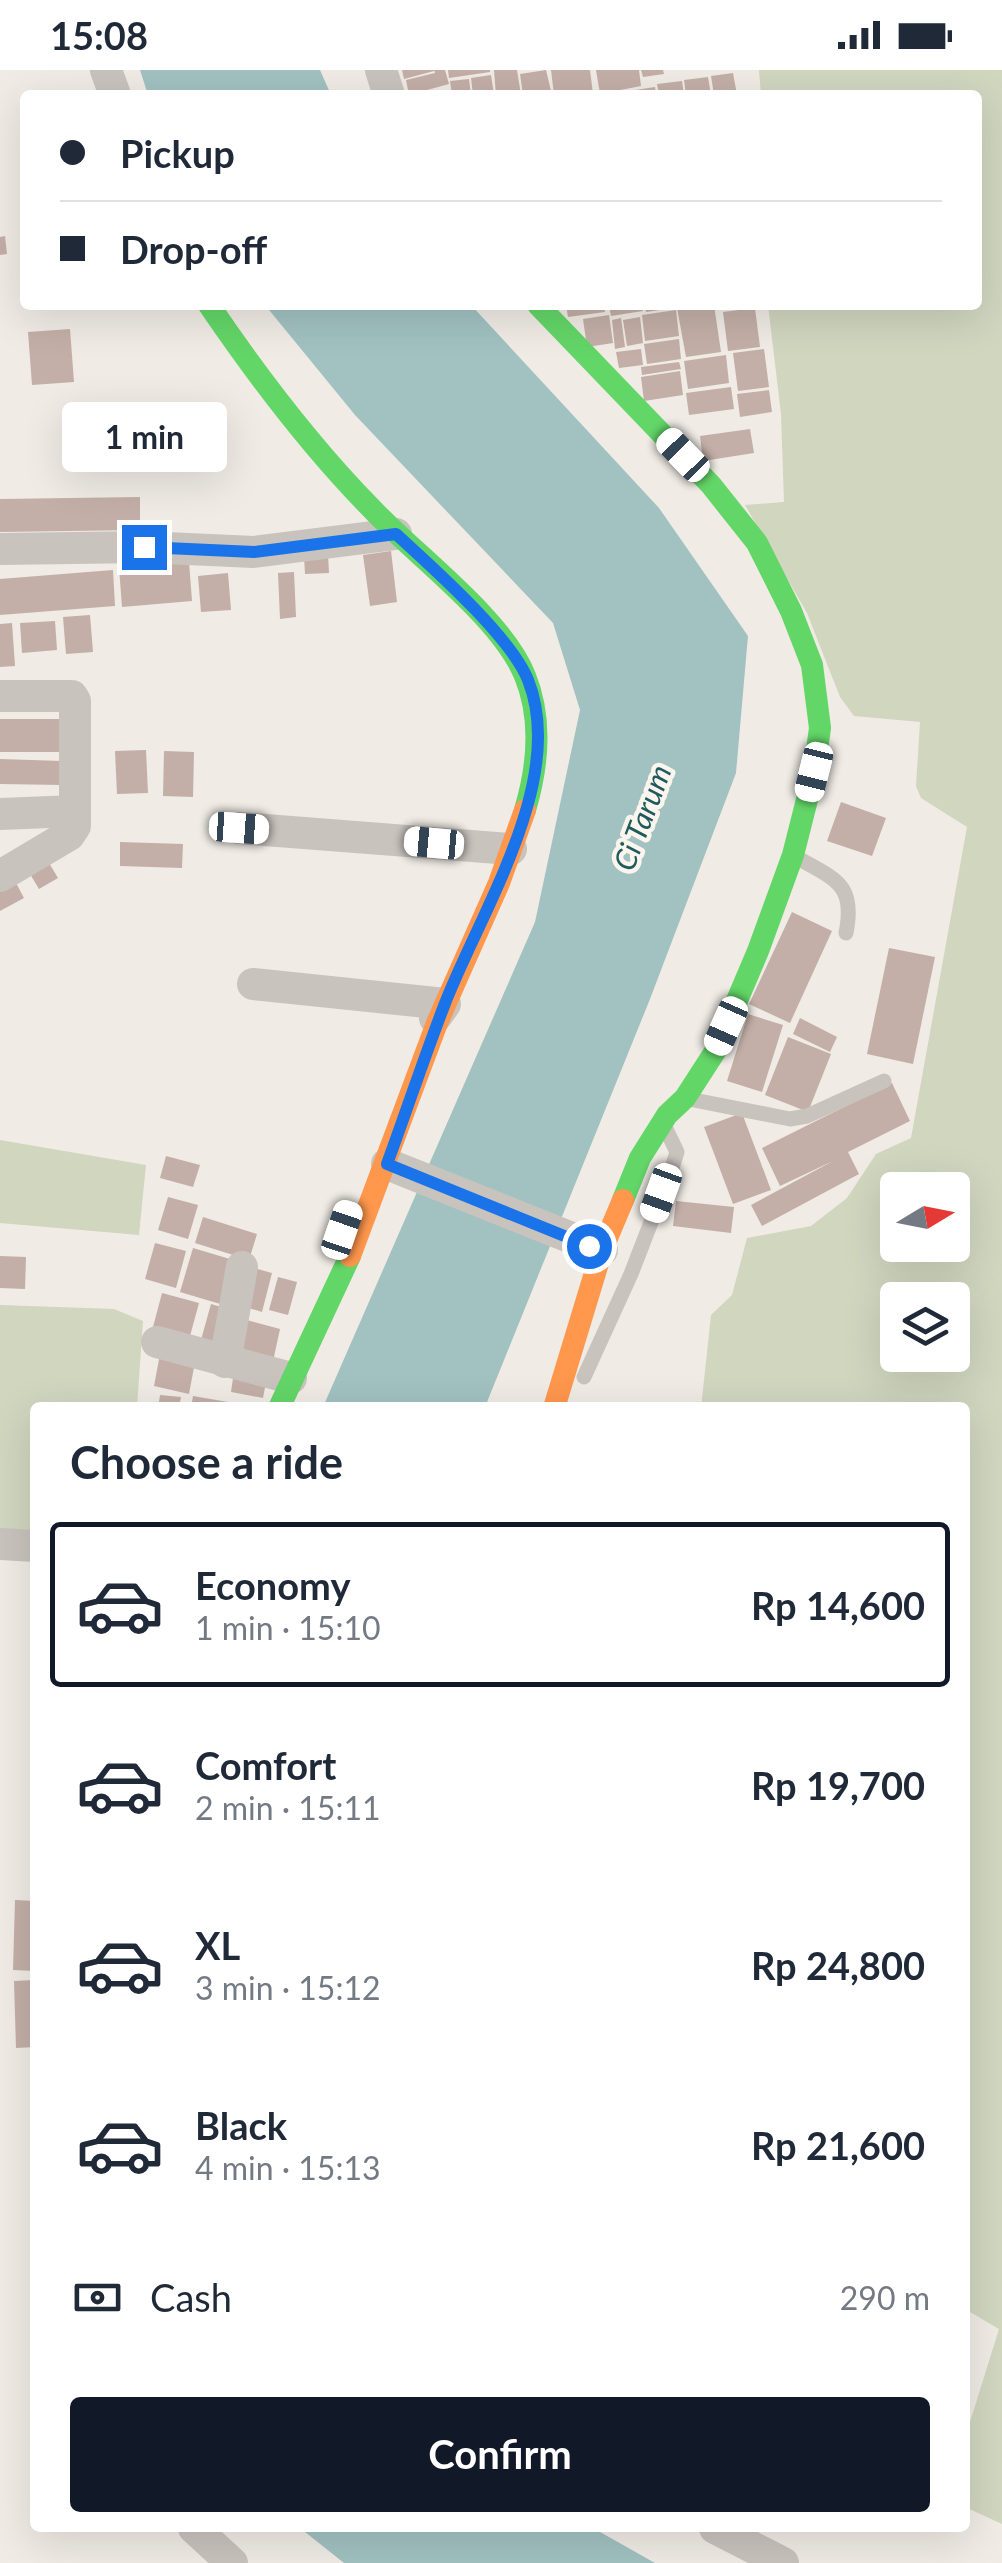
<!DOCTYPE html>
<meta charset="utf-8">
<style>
:root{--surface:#fff;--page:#f2f2f3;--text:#1f2937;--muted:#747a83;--line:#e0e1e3;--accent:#111827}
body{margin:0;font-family:Lato,sans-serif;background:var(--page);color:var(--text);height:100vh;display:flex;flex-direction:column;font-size:38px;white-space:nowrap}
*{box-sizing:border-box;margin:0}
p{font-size:32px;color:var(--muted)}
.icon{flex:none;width:55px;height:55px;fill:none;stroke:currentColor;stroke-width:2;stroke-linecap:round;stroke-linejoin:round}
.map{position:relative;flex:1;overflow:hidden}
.sheet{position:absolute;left:30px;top:1332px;width:940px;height:1130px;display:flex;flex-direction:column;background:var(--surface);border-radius:10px;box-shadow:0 10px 40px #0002}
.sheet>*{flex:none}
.guide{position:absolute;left:20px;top:20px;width:962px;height:220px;border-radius:10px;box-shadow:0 10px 40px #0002;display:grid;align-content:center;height:220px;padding:0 40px;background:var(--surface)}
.needle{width:65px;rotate:80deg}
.buttons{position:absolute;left:880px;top:1102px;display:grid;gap:20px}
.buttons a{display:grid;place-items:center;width:90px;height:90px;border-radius:10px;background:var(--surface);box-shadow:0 10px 40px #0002;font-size:50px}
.end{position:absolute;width:45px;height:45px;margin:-22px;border:12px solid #1a73e8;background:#fff;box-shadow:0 0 0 5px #fff}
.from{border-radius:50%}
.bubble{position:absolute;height:70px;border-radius:10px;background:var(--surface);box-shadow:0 10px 40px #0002;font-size:32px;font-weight:700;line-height:70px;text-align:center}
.car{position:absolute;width:30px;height:60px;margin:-30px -15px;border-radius:12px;box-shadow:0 0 8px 2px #0007;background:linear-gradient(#fff 24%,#345 0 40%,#fff 0 76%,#345 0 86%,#fff 0)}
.guide b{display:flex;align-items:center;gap:35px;height:95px;font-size:38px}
.guide b+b{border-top:2px solid var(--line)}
.guide i{width:25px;height:25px;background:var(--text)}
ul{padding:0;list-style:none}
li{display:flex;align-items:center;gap:30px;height:165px;margin:0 20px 15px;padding:0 20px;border:5px solid transparent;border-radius:10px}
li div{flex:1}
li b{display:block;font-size:38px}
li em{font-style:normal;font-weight:700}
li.on{border-color:var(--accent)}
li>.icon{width:90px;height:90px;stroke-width:1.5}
h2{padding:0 40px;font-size:45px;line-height:120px}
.pay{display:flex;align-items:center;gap:25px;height:110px;padding:0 40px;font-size:38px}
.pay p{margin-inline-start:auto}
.cta{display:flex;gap:20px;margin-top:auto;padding:20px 40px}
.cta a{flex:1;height:115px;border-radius:10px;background:var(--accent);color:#fff;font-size:40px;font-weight:700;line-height:115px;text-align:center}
.status{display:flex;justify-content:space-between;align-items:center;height:70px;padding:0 50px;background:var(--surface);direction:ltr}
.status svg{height:28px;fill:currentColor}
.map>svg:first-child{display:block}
.green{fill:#d1d6bf;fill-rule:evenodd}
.water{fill:#a1c2c1}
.building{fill:#c3afa7}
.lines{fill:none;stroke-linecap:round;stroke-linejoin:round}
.lane{stroke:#c9c3be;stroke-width:15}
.street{stroke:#c9c3be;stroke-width:32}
.fast{stroke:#63d668;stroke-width:22}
.slow{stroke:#ff974d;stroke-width:22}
.route{stroke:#1a73e8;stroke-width:12}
.labels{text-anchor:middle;stroke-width:9;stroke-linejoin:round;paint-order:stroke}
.water-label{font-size:30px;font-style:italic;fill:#1f5a5e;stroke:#fbf5ee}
</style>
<div class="status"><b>15:08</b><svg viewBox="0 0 49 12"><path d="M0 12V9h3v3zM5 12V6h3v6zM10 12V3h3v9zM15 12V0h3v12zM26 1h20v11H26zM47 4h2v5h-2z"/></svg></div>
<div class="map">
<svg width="1002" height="2493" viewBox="0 0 1002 2493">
<rect width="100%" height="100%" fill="#f0ebe5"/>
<g class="green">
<path d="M 759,0 L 1002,0 L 1002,2454 L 965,2437 L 965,2368 L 999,2259 L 965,2239 L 965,1338 L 701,1338 L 711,1245 L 732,1225 L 747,1168 L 811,1156 L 847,1128 L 876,1084 L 911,1068 L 967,757 L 921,728 L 916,716 L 920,652 L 854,646 L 840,627 L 807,543 L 745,435 L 784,432 L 781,344 L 768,235 L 978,235 L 978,25 L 761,25 ZM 898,1120 L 952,1120 L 952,1175 L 898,1175 ZM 898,1230 L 952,1230 L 952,1285 L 898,1285 Z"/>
<polygon points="0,1070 146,1095 139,1165 0,1153"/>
<polygon points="0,1235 114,1239 143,1251 137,1337 35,1338 35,1465 0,1465"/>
</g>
<g class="water">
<polygon points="140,0 320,0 331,25 148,25"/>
<polygon points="265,235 471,235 659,438 748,566 736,703 650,929 485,1337 323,1337 535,852 580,640 553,553 355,345"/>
<polygon points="300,2458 593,2458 655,2493 344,2493"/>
</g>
<g class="building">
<polygon points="402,0 434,0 434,1 404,9"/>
<polygon points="434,0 445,0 449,14 409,25 406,10 435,3"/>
<polygon points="448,0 490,0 490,2 449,8"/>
<polygon points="494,0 517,0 521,25 496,25"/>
<polygon points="546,0 552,25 523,25 520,4"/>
<polygon points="551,0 590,0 593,24 554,25"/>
<polygon points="596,0 639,0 641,16 600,24"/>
<polygon points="641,0 663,0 664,4 643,7"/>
<polygon points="733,3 737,25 714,25 711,6"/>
<polygon points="491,5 494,25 473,25 471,8"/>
<polygon points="708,7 711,25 686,25 684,10"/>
<polygon points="469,9 471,25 452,25 450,11"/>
<polygon points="682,11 684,25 659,25 657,14"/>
<polygon points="655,17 656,25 630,25 629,21"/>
<polygon points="5,166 7,184 0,185 0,167"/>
<polygon points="566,235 604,235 605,242 568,247"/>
<polygon points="609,235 642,235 643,241 611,246"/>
<polygon points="645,235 680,235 680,237 646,242"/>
<polygon points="699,235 714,235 721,282 686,287 677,238"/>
<polygon points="755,238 760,277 728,281 723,242"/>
<polygon points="676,240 679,266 645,271 642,245"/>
<polygon points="609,245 613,273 587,277 583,249"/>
<polygon points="640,247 643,273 627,276 623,250"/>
<polygon points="621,248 625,277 615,279 612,250"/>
<polygon points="70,259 74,312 32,315 28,262"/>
<polygon points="679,269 681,289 647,294 644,274"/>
<polygon points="641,279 643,295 619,298 616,282"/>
<polygon points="764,279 769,317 738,321 733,283"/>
<polygon points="726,285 729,313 688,319 684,291"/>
<polygon points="679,292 681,299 642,305 641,297"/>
<polygon points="680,301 683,325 644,331 641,307"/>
<polygon points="731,317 734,339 689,345 686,323"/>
<polygon points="769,320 772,342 740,347 737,324"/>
<polygon points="750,359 754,383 703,391 700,366"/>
<polygon points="140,427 140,460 0,462 0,429"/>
<polygon points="391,481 397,532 370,536 363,485"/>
<polygon points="328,484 329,503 305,504 304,486"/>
<polygon points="189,492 192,531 122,537 119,497"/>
<polygon points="113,500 115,536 0,545 0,509"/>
<polygon points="294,502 296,547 280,549 278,503"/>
<polygon points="228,503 231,540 201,542 198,506"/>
<polygon points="90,545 93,582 66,584 63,547"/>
<polygon points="55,551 57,580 22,583 20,553"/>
<polygon points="12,553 15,596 0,597 0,554"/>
<rect x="0" y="649" width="64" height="33"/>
<polygon points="146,680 148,723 117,724 115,681"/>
<polygon points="164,681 194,682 193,727 163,726"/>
<polygon points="0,689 62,691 62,715 0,714"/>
<polygon points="841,732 886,748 872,786 827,771"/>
<polygon points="120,772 183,774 182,798 120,796"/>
<polygon points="49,793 58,808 39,819 30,804"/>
<polygon points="16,813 24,828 0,841 0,821"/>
<polygon points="792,842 832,861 790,953 749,934"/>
<polygon points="889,878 935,887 913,994 867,984"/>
<polygon points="748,944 783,955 762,1022 727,1011"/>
<polygon points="800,948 837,967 830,982 793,964"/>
<polygon points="788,967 831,984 808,1042 765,1025"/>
<polygon points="892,1013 910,1051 848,1082 859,1104 762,1156 751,1135 833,1091 780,1116 762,1078"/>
<polygon points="742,1043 771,1120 733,1134 704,1057"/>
<polygon points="166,1086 200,1095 193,1117 160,1108"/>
<polygon points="168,1127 198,1135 188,1169 158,1160"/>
<polygon points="676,1131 734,1137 731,1163 673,1156"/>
<polygon points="203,1147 257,1164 249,1190 195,1173"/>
<polygon points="155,1173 186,1181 176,1218 145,1209"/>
<polygon points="193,1178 240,1192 227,1236 180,1222"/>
<polygon points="0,1186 26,1187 25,1219 0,1218"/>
<polygon points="250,1197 272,1203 262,1242 239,1235"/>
<polygon points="278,1207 297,1212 288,1245 269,1240"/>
<polygon points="162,1223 199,1233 190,1266 153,1257"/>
<polygon points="211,1234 231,1240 219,1283 199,1277"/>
<polygon points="243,1249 280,1259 273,1291 235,1282"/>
<polygon points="160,1284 195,1292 189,1324 154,1316"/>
<polygon points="234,1301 267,1307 263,1328 231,1322"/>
<polygon points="160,1325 181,1327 179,1338 158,1338"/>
<polygon points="193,1326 228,1332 227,1338 191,1338"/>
<polygon points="15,1830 35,1831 35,1901 13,1900"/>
<polygon points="35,1910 35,1977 16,1978 14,1911"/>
</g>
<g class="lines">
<g class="lane">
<path d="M 796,787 C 834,809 856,813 846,863"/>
<polyline points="689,1029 790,1049 807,1046 884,1011"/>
<polyline points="584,1307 631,1204 672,1098 677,1082 665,1057"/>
</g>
<g class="street">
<polyline points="106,0 115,25"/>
<polyline points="381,0 389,25"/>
<polyline points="0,479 144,477 254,482 396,464"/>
<polyline points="0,626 72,626 75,631 75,741 0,744"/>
<polyline points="239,758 511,779"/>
<polyline points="0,806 69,765 75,756 75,741"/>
<polyline points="253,914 445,934 435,948"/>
<polyline points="387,1094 602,1180"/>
<polyline points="157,1272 291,1308"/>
<polyline points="225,1292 242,1197"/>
<polyline points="0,1474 35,1476"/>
<polyline points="194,2458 232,2493"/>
<polyline points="715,2458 783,2493"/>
</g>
<g class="fast">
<path d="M 209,235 C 258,307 310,376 371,438 C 415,485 502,548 525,606 C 543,650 538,696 525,740"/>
<polyline points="538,235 711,415 757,473 791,541 812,595 820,658 814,702 793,785 758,881 716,980 685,1028 667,1045 640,1088 623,1130"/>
<polyline points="279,1338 350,1186"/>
</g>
<g class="slow">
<polyline points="350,1186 437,953 499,813 525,740"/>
<polyline points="554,1338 602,1180 623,1130"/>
</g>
</g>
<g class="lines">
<path class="route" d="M 144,477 L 254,482 L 396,464 C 432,497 511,567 528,610 C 568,710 479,844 444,936 C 424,988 406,1042 387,1094 L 589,1176"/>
</g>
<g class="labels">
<g class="water-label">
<text transform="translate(643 748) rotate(-69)" y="10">Ci Tarum</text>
</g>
</g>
</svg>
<div class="buttons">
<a><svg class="needle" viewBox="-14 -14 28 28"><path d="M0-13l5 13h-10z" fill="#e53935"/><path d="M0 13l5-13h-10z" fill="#747a83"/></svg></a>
<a><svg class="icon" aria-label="layers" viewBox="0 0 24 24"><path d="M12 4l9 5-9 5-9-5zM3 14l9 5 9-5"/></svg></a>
</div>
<i class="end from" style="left:589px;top:1176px"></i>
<i class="end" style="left:144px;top:477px"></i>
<div class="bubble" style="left:62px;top:332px;width:165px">1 min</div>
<i class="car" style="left:683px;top:385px;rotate:316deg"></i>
<i class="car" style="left:814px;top:702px;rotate:194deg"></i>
<i class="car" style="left:239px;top:758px;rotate:94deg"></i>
<i class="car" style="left:434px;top:773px;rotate:275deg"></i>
<i class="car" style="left:726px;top:956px;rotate:204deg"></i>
<i class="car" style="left:661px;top:1123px;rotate:200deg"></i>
<i class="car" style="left:342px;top:1160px;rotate:19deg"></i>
<div class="guide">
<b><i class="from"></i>Pickup</b>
<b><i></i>Drop-off</b>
</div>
<section class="sheet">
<h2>Choose a ride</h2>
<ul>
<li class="on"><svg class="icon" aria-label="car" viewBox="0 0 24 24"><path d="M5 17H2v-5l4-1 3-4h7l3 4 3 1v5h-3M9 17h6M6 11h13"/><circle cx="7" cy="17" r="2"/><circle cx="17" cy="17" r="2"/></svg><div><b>Economy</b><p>1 min · 15:10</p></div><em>Rp 14,600</em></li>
<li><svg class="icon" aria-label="car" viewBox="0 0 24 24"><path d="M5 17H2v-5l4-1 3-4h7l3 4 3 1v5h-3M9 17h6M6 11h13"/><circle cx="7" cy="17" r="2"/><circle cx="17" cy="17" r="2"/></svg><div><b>Comfort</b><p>2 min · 15:11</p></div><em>Rp 19,700</em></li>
<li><svg class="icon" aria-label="car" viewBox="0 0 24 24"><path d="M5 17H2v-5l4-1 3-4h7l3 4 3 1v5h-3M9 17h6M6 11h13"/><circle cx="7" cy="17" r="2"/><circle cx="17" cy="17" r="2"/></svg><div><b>XL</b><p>3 min · 15:12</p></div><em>Rp 24,800</em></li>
<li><svg class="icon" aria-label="car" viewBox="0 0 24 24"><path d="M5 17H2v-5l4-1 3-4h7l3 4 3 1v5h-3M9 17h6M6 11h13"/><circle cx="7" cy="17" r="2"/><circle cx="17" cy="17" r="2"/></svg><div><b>Black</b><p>4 min · 15:13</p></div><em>Rp 21,600</em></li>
</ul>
<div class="pay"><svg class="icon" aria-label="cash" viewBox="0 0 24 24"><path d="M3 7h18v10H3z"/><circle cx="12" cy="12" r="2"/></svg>Cash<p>290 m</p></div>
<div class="cta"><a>Confirm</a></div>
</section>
</div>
